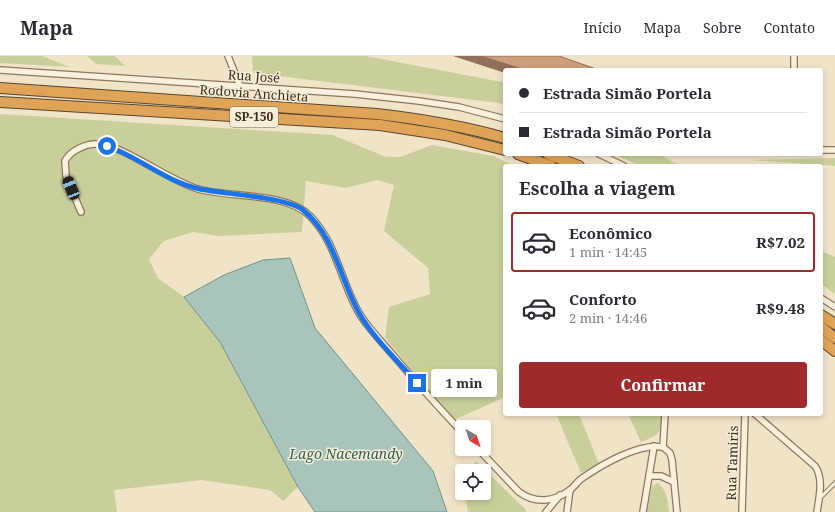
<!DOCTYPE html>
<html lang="pt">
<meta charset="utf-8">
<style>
:root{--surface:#fff;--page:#f2f2f3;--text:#2b2b33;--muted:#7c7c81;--line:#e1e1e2;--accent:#9e2a2b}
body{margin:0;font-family:"Noto Serif",serif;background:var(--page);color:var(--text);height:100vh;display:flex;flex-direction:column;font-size:15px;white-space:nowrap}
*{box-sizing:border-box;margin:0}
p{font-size:13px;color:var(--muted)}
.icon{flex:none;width:22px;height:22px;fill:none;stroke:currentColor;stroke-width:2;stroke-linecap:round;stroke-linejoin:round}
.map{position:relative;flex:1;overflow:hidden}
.panel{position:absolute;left:503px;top:108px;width:320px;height:252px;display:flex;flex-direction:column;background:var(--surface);border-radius:4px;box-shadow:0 2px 6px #0003}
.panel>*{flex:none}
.top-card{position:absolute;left:503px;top:12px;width:320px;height:88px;border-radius:4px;box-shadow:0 2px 6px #0003;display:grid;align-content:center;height:88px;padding:0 16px;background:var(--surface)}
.needle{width:26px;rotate:140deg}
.fabs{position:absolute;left:455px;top:364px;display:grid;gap:8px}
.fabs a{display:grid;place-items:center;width:36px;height:36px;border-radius:4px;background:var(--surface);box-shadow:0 2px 6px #0003;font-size:20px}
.end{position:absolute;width:18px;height:18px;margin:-9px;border:5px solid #1a73e8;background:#fff;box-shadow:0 0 0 2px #fff}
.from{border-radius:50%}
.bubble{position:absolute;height:28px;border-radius:4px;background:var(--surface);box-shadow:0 2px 6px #0003;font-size:13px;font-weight:700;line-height:28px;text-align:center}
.car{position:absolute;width:12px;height:24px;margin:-12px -6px;border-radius:5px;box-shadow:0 0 3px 1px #0007;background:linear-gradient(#222 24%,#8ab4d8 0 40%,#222 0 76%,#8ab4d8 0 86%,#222 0)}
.top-card b{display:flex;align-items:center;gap:14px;height:38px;font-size:15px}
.top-card b+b{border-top:1px solid var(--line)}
.top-card i{width:10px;height:10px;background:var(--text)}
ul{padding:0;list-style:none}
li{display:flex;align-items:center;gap:12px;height:60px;margin:0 8px 6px;padding:0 8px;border:2px solid transparent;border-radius:4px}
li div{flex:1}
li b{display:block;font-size:15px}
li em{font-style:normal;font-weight:700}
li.selected{border-color:var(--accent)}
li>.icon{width:36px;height:36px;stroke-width:1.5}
h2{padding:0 16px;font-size:18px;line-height:48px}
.action{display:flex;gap:8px;margin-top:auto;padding:8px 16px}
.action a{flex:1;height:46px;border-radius:4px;background:var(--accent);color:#fff;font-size:16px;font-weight:700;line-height:46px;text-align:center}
header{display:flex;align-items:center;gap:24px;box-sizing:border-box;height:56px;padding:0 20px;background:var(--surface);border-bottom:1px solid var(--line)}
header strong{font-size:19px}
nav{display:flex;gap:22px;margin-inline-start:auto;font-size:14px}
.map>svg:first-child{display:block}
.green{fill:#c9cf9b}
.water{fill:#a9c4bc;stroke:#6f938a}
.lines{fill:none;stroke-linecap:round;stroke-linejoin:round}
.lane-casing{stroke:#8d765c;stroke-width:5}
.street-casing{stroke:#8d765c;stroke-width:8}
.highway-casing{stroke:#5b4430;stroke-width:12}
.lane{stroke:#faf1dc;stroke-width:3}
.street{stroke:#faf1dc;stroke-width:5.5}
.highway{stroke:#e0a458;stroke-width:10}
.shaded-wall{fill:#916f58}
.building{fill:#cf9f7d;stroke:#916f58}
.route{stroke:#1a73e8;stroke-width:5}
.labels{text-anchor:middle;stroke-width:3;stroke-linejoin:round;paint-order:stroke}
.shield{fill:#f7eed8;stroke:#756857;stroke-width:1}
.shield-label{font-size:12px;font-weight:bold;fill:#3d2e20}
.street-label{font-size:13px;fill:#3d2e20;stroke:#f7eed8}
.water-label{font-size:14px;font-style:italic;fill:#2f5d5a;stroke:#f7eed8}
</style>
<header>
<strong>Mapa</strong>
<nav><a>Início</a><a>Mapa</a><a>Sobre</a><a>Contato</a></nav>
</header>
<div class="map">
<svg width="835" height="456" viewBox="0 0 835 456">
<rect width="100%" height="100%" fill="#f0e4c8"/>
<g class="green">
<polygon points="0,0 42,0 70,11 0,7"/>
<polygon points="87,0 115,0 125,10 96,8"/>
<polygon points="252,0 366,0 502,26 505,28 505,49 499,47 253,17"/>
<polygon points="0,58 333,79 386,101 400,101 432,89 493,100 516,110 505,110 505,341 454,364 443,354 385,281 389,251 430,238 428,212 384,175 394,129 377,124 346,132 306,125 302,176 219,180 193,176 164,185 149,203 158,222 184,241 220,286 298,431 283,445 270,434 202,424 114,434 117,456 0,456"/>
<polygon points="614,98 659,98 680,110 640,110"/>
<polygon points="835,102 835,110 750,104"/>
<polygon points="821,195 835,201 835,238 821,228"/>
<polygon points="556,358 579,358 599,408 581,417"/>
<path d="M 628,358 L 662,358 C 661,378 659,379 641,386 Z"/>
<polygon points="476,405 526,454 526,456 468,456 465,437 484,437 484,415 467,415"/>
<path d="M 658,427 C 667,435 668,444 669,456 L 647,456 L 652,430 Z"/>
</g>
<polygon class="water" points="290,202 315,272 433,415 447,456 315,456 298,431 220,286 184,241 224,219 263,204"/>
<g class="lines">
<defs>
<polyline id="lane" points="821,441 835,427"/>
<g id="street">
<polyline points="228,0 240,30"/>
<polyline points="794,0 794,14"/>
<polyline points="0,14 355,38 419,45 459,51 505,63"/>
<polyline points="821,94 835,94"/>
<polyline points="599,98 624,110"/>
<path d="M 81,156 L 66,120 L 65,105 C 70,95 85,88 96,88 C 123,88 167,124 198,133 C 230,142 286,136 310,160 C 336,186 341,226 359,257 C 368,272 382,286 393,299 C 416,326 438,351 462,376"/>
<polyline points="821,242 835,251"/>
<path d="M 755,358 L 815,410 C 824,423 819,441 817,456"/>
<polyline points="663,391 665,358"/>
<path d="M 478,393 L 519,436 C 535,448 554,446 570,434 C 574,431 577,426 581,423 C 601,409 638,387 663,391 L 670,397 L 672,404 L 677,456"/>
<polyline points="649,420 661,420 674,426"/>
<polyline points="546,456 560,439"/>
<polyline points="567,456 570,434"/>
<polyline points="643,456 654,390"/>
<polyline points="742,456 745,358"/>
</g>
<g id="highway">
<path d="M 0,32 L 377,58 C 420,63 463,70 505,82"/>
<polyline points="0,46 380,69 445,79 505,94"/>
<polyline points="518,98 551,110"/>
<polyline points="548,98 579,110"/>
<polyline points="821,259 835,268"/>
<polyline points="821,271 835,282"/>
<polyline points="821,284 835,295"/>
</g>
</defs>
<use href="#lane" class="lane-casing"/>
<use href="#street" class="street-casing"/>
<use href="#highway" class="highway-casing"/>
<use href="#lane" class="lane"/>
<use href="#street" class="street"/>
<use href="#highway" class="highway"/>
</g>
<polygon class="shaded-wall" points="453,0 481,0 525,14 505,14 505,17"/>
<polygon class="building" points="481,0 559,0 599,14 525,14"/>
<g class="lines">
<path class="route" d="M 107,90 C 139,101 166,126 200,133 C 223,138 287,141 303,154 C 335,180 340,223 359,257 C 374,283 398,305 417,327"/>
</g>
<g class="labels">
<rect class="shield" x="230" y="51" width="48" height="20" rx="3"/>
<g class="shield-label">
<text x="254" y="65">SP-150</text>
</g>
<g class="street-label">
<text transform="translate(254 20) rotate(4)" y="5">Rua José</text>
<text transform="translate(254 37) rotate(4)" y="5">Rodovia Anchieta</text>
<text transform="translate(732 407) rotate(-88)" y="5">Rua Tamiris</text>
</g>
<g class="water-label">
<text x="346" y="403">Lago Nacemandy</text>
</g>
</g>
</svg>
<div class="fabs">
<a><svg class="needle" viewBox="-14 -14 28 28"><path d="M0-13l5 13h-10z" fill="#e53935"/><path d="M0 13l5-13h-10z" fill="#7c7c81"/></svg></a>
<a><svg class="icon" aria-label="locate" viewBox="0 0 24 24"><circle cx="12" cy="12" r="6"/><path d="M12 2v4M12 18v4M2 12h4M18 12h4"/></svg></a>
</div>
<i class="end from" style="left:107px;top:90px"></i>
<i class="end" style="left:417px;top:327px"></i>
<div class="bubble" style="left:431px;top:313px;width:66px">1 min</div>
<i class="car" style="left:71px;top:132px;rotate:338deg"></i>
<div class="top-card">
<b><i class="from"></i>Estrada Simão Portela</b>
<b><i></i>Estrada Simão Portela</b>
</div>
<section class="panel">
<h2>Escolha a viagem</h2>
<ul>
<li class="selected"><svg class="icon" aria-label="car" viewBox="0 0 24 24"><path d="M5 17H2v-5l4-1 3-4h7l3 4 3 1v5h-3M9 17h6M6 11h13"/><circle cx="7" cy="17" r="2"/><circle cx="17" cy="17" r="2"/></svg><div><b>Econômico</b><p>1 min · 14:45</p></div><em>R$7.02</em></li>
<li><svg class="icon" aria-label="car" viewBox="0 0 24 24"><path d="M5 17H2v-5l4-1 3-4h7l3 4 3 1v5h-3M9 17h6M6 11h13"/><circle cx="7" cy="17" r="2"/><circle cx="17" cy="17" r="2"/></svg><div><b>Conforto</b><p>2 min · 14:46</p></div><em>R$9.48</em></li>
</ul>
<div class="action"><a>Confirmar</a></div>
</section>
</div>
